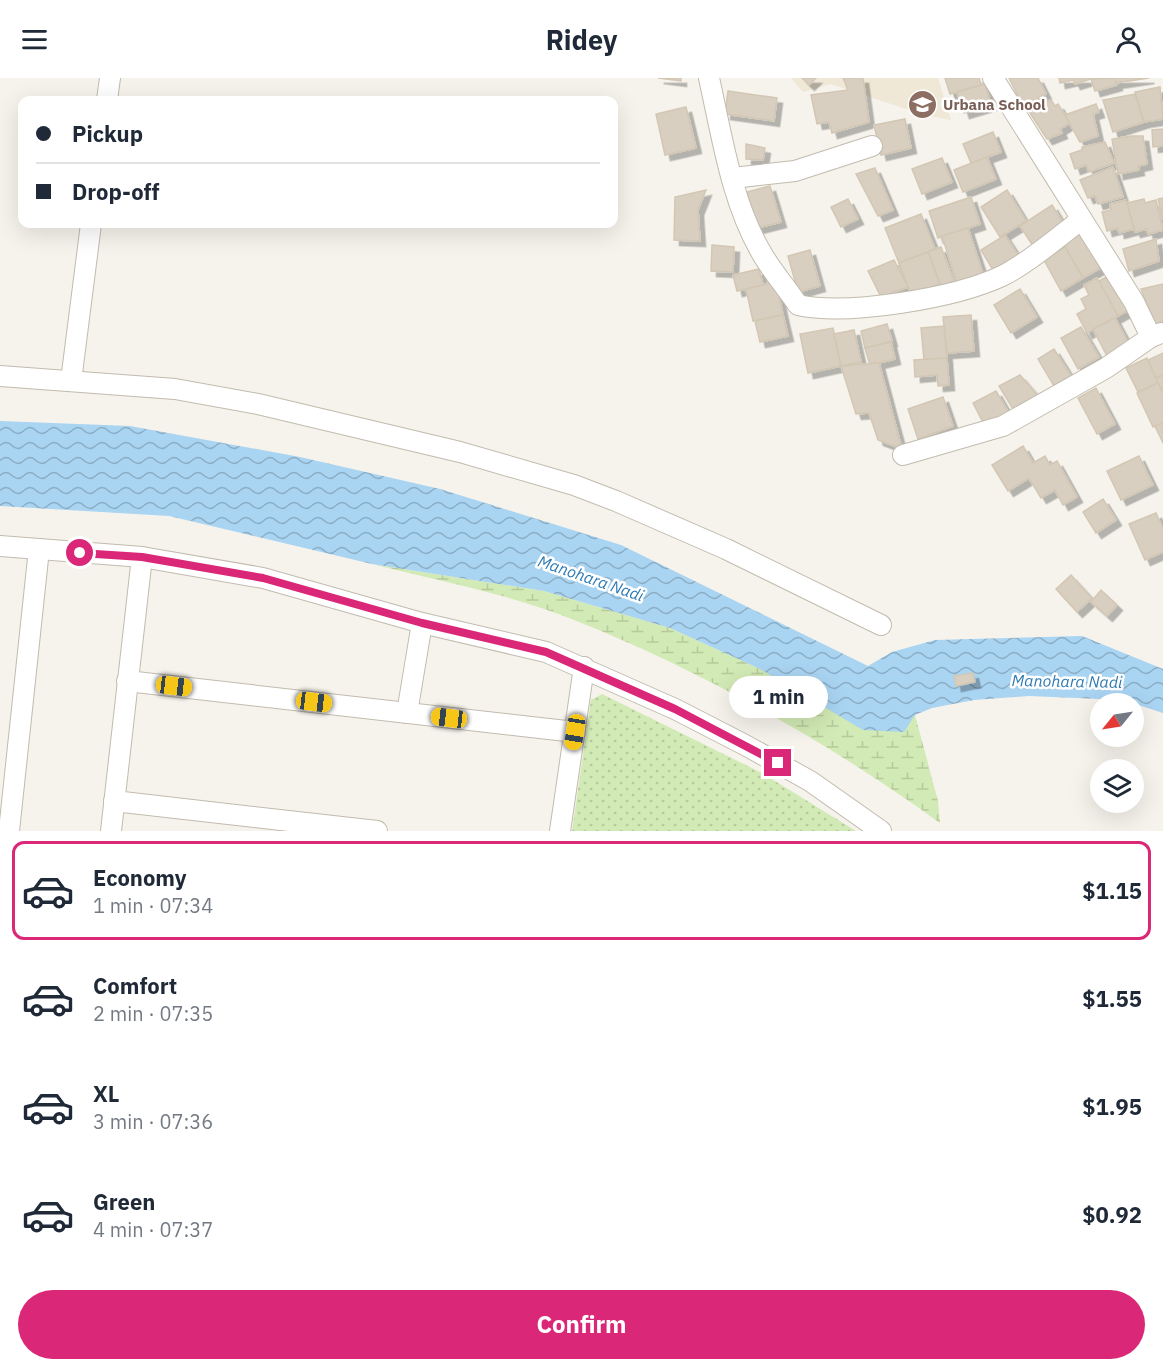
<!DOCTYPE html>
<meta charset="utf-8">
<style>
:root{--surface:#fff;--page:#f2f2f3;--text:#1f2937;--muted:#747a83;--line:#e0e1e3;--accent:#db2777}
body{margin:0;font-family:"IBM Plex Sans",sans-serif;background:var(--page);color:var(--text);height:100vh;display:flex;flex-direction:column;font-size:22px;white-space:nowrap}
*{box-sizing:border-box;margin:0}
p{font-size:20px;color:var(--muted)}
.icon{flex:none;width:33px;height:33px;fill:none;stroke:currentColor;stroke-width:2;stroke-linecap:round;stroke-linejoin:round}
.map{position:relative;height:753px;overflow:hidden}
.drawer{display:flex;flex-direction:column;background:var(--surface);flex:1}
.drawer>*{flex:none}
.top-card{position:absolute;left:18px;top:18px;width:600px;height:132px;border-radius:12px;box-shadow:0 6px 24px #0002;display:grid;align-content:center;height:132px;padding:0 18px;background:var(--surface)}
.needle{width:39px;rotate:240deg}
.controls{position:absolute;left:1090px;top:615px;display:grid;gap:12px}
.controls a{display:grid;place-items:center;width:54px;height:54px;border-radius:50%;background:var(--surface);box-shadow:0 6px 24px #0002;font-size:30px}
.end{position:absolute;width:27px;height:27px;margin:-14px;border:8px solid #db2777;background:#fff;box-shadow:0 0 0 3px #fff}
.from{border-radius:50%}
.bubble{position:absolute;height:42px;border-radius:21px;background:var(--surface);box-shadow:0 6px 24px #0002;font-size:20px;font-weight:700;line-height:42px;text-align:center}
.car{position:absolute;width:18px;height:36px;margin:-18px -9px;border-radius:8px;box-shadow:0 0 4px 2px #0007;background:linear-gradient(#f5c518 24%,#345 0 40%,#f5c518 0 76%,#345 0 86%,#f5c518 0)}
.top-card b{display:flex;align-items:center;gap:21px;height:57px;font-size:22px}
.top-card b+b{border-top:2px solid var(--line)}
.top-card i{width:15px;height:15px;background:var(--text)}
ul{padding:10px 0 0;list-style:none}
li{display:flex;align-items:center;gap:18px;height:99px;margin:0 12px 9px;padding:0 6px;border:3px solid transparent;border-radius:12px}
li div{flex:1}
li b{display:block;font-size:22px}
li em{font-style:normal;font-weight:700}
li.selected{border-color:var(--accent)}
li>.icon{width:54px;height:54px;stroke-width:1.5}
.action{display:flex;gap:12px;margin-top:auto;padding:12px 18px}
.action a{flex:1;height:69px;border-radius:36px;background:var(--accent);color:#fff;font-size:24px;font-weight:700;line-height:69px;text-align:center}
header{display:flex;justify-content:space-between;align-items:center;height:78px;padding:0 18px;background:var(--surface);font-size:27px;font-weight:700}
.map>svg:first-child{display:block}
.education{fill:#efe8d6}
.grass{fill:url(#grass-dots)}
.wetland{fill:url(#wetland-marsh)}
.water{fill:url(#water-waves)}
.building{fill:#d8cfc1;stroke:#d3c7b4;stroke-width:1.5;filter:url(#shadow)}
.lines{fill:none;stroke-linecap:round;stroke-linejoin:round}
.street-casing{stroke:#c2bbae;stroke-width:22}
.street{stroke:#fff;stroke-width:20}
.route{stroke:#db2777;stroke-width:8}
.labels{text-anchor:middle;stroke-width:5;stroke-linejoin:round;paint-order:stroke}
.education-label{font-size:15px;font-weight:bold;fill:#785e54;stroke:#fff;text-anchor:start}
.water-label{font-size:16px;font-style:italic;fill:#2e7ab2;stroke:#fff}
</style>
<header><svg class="icon" aria-label="menu" viewBox="0 0 24 24"><path d="M4 6h16M4 12h16M4 18h16"/></svg>Ridey<svg class="icon" aria-label="person" viewBox="0 0 24 24"><circle cx="12" cy="8" r="4"/><path d="M4 21q1-7 8-7t8 7"/></svg></header>
<div class="map">
<svg width="1163" height="753" viewBox="0 0 1163 753">
<defs>
<pattern id="grass-dots" width="8" height="8" patternUnits="userSpaceOnUse" patternTransform="scale(1.5)"><rect width="8" height="8" fill="#d2eab5"/><path d="M2 2h.1M6 6h.1" fill="none" stroke="#b6ca9c" stroke-width="1.8" stroke-linecap="round"/></pattern>
<pattern id="wetland-marsh" width="20" height="14" patternUnits="userSpaceOnUse" patternTransform="scale(1.5)"><rect width="20" height="14" fill="#d2eab5"/><path d="M1 5h8M5 5V1M11 12h8M15 12V8" fill="none" stroke="#b6ca9c"/></pattern>
<pattern id="water-waves" width="16" height="10" patternUnits="userSpaceOnUse" patternTransform="scale(1.5)"><rect width="16" height="10" fill="#a9d4f2"/><path d="M0 5q4-4 8 0t8 0" fill="none" stroke="#8caec5"/></pattern>
<filter id="shadow"><feDropShadow dx="5.5" dy="5.5" stdDeviation="0" flood-color="#0004"/></filter>
</defs>
<rect width="100%" height="100%" fill="#f6f3ec"/>
<polygon class="education" points="791,0 938,0 951,42 924,37 831,6 803,14"/>
<polygon class="grass" points="602,616 762,695 856,753 572,753 591,622"/>
<path class="wetland" d="M 372,486 L 544,513 L 670,550 L 758,590 L 915,637 L 938,723 L 940,745 C 831,666 699,591 574,542 C 510,516 439,503 372,486 Z"/>
<polygon class="water" points="0,343 130,348 300,379 440,411 621,467 868,588 892,574 935,562 1082,558 1163,591 1163,635 1123,622 1029,618 974,622 932,630 915,637 904,654 863,652 758,590 670,550 544,513 372,486 169,438 0,428"/>
<g class="building">
<polygon points="658,0 681,0 681,3"/>
<polygon points="802,0 816,0 809,7"/>
<polygon points="843,0 863,0 869,44 832,55 829,44 817,46 811,17 848,12"/>
<polygon points="945,0 979,0 981,7 950,16"/>
<polygon points="1009,0 1038,0 1046,16 1023,28"/>
<polygon points="1059,0 1094,0 1075,6 1073,2 1060,5"/>
<polygon points="1115,0 1117,7 1095,13 1091,1"/>
<polygon points="1115,0 1149,0 1116,5"/>
<polygon points="985,6 991,27 964,35 957,14"/>
<polygon points="1160,9 1163,41 1144,44 1135,14"/>
<polygon points="728,13 777,20 774,43 725,36"/>
<polygon points="1135,16 1144,44 1113,54 1103,22"/>
<polygon points="1051,22 1055,28 1058,26 1070,45 1060,51 1062,55 1047,61 1028,32"/>
<polygon points="1096,26 1099,34 1093,36 1098,58 1080,64 1065,37"/>
<polygon points="686,29 696,70 665,77 656,36"/>
<polygon points="905,41 911,70 881,77 874,47"/>
<polygon points="1163,51 1163,68 1153,69 1152,52"/>
<polygon points="993,54 1001,74 971,85 963,66"/>
<polygon points="1131,58 1143,58 1147,86 1138,88 1139,92 1118,96 1112,61"/>
<polygon points="1105,64 1114,85 1089,94 1086,87 1075,91 1070,76 1082,72 1082,69"/>
<polygon points="746,66 765,70 763,82 746,81"/>
<polygon points="987,79 996,101 963,114 954,92"/>
<polygon points="942,80 952,104 922,116 912,91"/>
<polygon points="1113,89 1123,119 1098,126 1095,118 1088,120 1080,102"/>
<polygon points="875,90 893,132 878,138 856,96"/>
<polygon points="770,108 781,144 757,150 747,114"/>
<polygon points="706,112 698,132 700,163 674,162 675,119"/>
<polygon points="1007,112 1026,143 1000,159 981,129"/>
<polygon points="971,119 980,146 938,160 929,133"/>
<polygon points="1163,120 1163,141 1158,121"/>
<polygon points="848,121 858,141 841,149 831,129"/>
<polygon points="1144,121 1145,125 1156,122 1163,152 1148,156 1147,151 1135,154 1127,125"/>
<polygon points="1126,122 1134,151 1119,155 1118,150 1107,153 1102,134 1111,132 1110,126"/>
<polygon points="1052,127 1065,148 1033,168 1020,148"/>
<polygon points="921,136 935,171 899,185 885,150"/>
<polygon points="968,150 983,196 957,205 942,158"/>
<polygon points="1083,153 1104,188 1083,200 1063,165"/>
<polygon points="1005,157 1021,182 996,197 981,172"/>
<polygon points="1156,161 1159,183 1129,193 1123,171"/>
<polygon points="712,167 734,169 733,194 711,193"/>
<polygon points="941,169 954,203 941,208 928,174"/>
<polygon points="1065,169 1083,200 1061,213 1044,182"/>
<polygon points="810,172 820,208 798,214 788,178"/>
<polygon points="928,174 940,206 911,217 899,185"/>
<polygon points="894,182 908,209 881,219 868,193"/>
<polygon points="759,191 763,207 737,213 733,197"/>
<polygon points="1110,197 1129,232 1118,238 1099,203"/>
<polygon points="1097,200 1118,238 1087,255 1077,236 1086,231 1081,221 1089,217 1084,207"/>
<polygon points="776,204 783,237 753,243 746,211"/>
<polygon points="1163,206 1163,243 1155,246 1141,211"/>
<polygon points="1020,211 1037,239 1011,255 994,227"/>
<polygon points="783,237 788,258 760,264 755,243"/>
<polygon points="971,237 974,273 947,275 943,239"/>
<polygon points="1115,240 1130,268 1108,280 1093,251"/>
<polygon points="887,246 892,263 865,270 861,253"/>
<polygon points="944,248 947,280 924,282 921,250"/>
<polygon points="1081,249 1099,279 1078,291 1061,260"/>
<polygon points="833,250 841,288 808,295 800,256"/>
<polygon points="854,252 861,284 841,288 834,256"/>
<polygon points="891,264 895,281 870,287 865,270"/>
<polygon points="1054,271 1071,298 1054,308 1038,281"/>
<polygon points="1163,275 1163,297 1156,300 1148,282"/>
<polygon points="947,280 949,307 938,308 937,297 915,299 914,282"/>
<polygon points="1147,280 1158,305 1138,314 1126,290"/>
<polygon points="879,285 902,371 878,362 869,335 856,336 841,288"/>
<polygon points="1020,297 1039,319 1016,336 999,308"/>
<polygon points="1163,297 1163,315 1156,300"/>
<polygon points="1158,305 1163,315 1163,345 1153,349 1137,315"/>
<polygon points="1096,310 1115,346 1097,356 1078,320"/>
<polygon points="996,313 1010,337 986,350 973,325"/>
<polygon points="943,319 953,348 918,361 908,331"/>
<polygon points="1163,345 1163,365 1155,348"/>
<polygon points="1023,368 1033,385 1045,378 1050,387 1057,383 1077,419 1063,427 1055,412 1041,420 1029,400 1008,413 992,387"/>
<polygon points="1139,378 1153,407 1121,422 1107,393"/>
<polygon points="1103,421 1116,442 1096,455 1083,434"/>
<polygon points="1156,435 1163,451 1163,474 1145,482 1129,446"/>
<polygon points="1071,497 1092,520 1077,534 1056,511"/>
<polygon points="1101,512 1117,527 1107,538 1091,524"/>
<polygon points="973,595 975,604 956,608 954,598"/>
</g>
<g class="lines">
<defs>
<g id="street">
<path d="M 709,0 C 722,58 731,122 761,174 C 771,192 786,209 798,227 C 848,238 955,220 1002,198 C 1025,187 1052,164 1073,148 L 1080,140"/>
<polyline points="993,0 1134,224 1151,259"/>
<polyline points="107,22 110,0"/>
<polyline points="732,100 795,93 872,68"/>
<polyline points="0,298 175,311 258,326 460,374 574,407 616,423 726,471 881,547"/>
<polyline points="71,303 91,146"/>
<polyline points="903,377 1003,348 1106,290 1151,259 1161,255"/>
<polyline points="0,468 142,479 263,500 422,545 546,574 675,631 745,667 810,703 881,753"/>
<polyline points="127,603 575,654"/>
<polyline points="407,635 422,545"/>
<polyline points="114,723 377,753"/>
<polyline points="9,753 39,471"/>
<polyline points="111,753 142,479"/>
<polyline points="560,753 584,589"/>
</g>
</defs>
<use href="#street" class="street-casing"/>
<use href="#street" class="street"/>
</g>
<g class="lines">
<polyline class="route" points="80,475 142,479 263,500 422,545 546,574 675,631 778,685"/>
</g>
<defs>
<symbol id="school-disc" viewBox="-11 -11 22 22"><circle r="9.5" fill="#8d6e63" stroke="#fff"/><path d="M0-5L7-2L0 1L-7-2ZM-4 1L0 2.5L4 1V4Q0 6-4 4Z" fill="#fff"/></symbol>
</defs>
<g fill-rule="evenodd">
<use href="#school-disc" x="906" y="10" width="33" height="33"/>
</g>
<g class="labels">
<g class="education-label">
<text x="943" y="32">Urbana School</text>
</g>
<g class="water-label">
<text transform="translate(591 500) rotate(19)" y="6">Manohara Nadi</text>
<text transform="translate(1067 603) rotate(1)" y="6">Manohara Nadi</text>
</g>
</g>
</svg>
<div class="controls">
<a><svg class="needle" viewBox="-14 -14 28 28"><path d="M0-13l5 13h-10z" fill="#e53935"/><path d="M0 13l5-13h-10z" fill="#747a83"/></svg></a>
<a><svg class="icon" aria-label="layers" viewBox="0 0 24 24"><path d="M12 4l9 5-9 5-9-5zM3 14l9 5 9-5"/></svg></a>
</div>
<i class="end from" style="left:80px;top:475px"></i>
<i class="end" style="left:778px;top:685px"></i>
<div class="bubble" style="left:729px;top:598px;width:99px">1 min</div>
<i class="car" style="left:174px;top:608px;rotate:97deg"></i>
<i class="car" style="left:314px;top:624px;rotate:97deg"></i>
<i class="car" style="left:449px;top:640px;rotate:277deg"></i>
<i class="car" style="left:575px;top:654px;rotate:189deg"></i>
<div class="top-card">
<b><i class="from"></i>Pickup</b>
<b><i></i>Drop-off</b>
</div>
</div>
<section class="drawer">
<ul>
<li class="selected"><svg class="icon" aria-label="car" viewBox="0 0 24 24"><path d="M5 17H2v-5l4-1 3-4h7l3 4 3 1v5h-3M9 17h6M6 11h13"/><circle cx="7" cy="17" r="2"/><circle cx="17" cy="17" r="2"/></svg><div><b>Economy</b><p>1 min · 07:34</p></div><em>$1.15</em></li>
<li><svg class="icon" aria-label="car" viewBox="0 0 24 24"><path d="M5 17H2v-5l4-1 3-4h7l3 4 3 1v5h-3M9 17h6M6 11h13"/><circle cx="7" cy="17" r="2"/><circle cx="17" cy="17" r="2"/></svg><div><b>Comfort</b><p>2 min · 07:35</p></div><em>$1.55</em></li>
<li><svg class="icon" aria-label="car" viewBox="0 0 24 24"><path d="M5 17H2v-5l4-1 3-4h7l3 4 3 1v5h-3M9 17h6M6 11h13"/><circle cx="7" cy="17" r="2"/><circle cx="17" cy="17" r="2"/></svg><div><b>XL</b><p>3 min · 07:36</p></div><em>$1.95</em></li>
<li><svg class="icon" aria-label="car" viewBox="0 0 24 24"><path d="M5 17H2v-5l4-1 3-4h7l3 4 3 1v5h-3M9 17h6M6 11h13"/><circle cx="7" cy="17" r="2"/><circle cx="17" cy="17" r="2"/></svg><div><b>Green</b><p>4 min · 07:37</p></div><em>$0.92</em></li>
</ul>
<div class="action"><a>Confirm</a></div>
</section>
